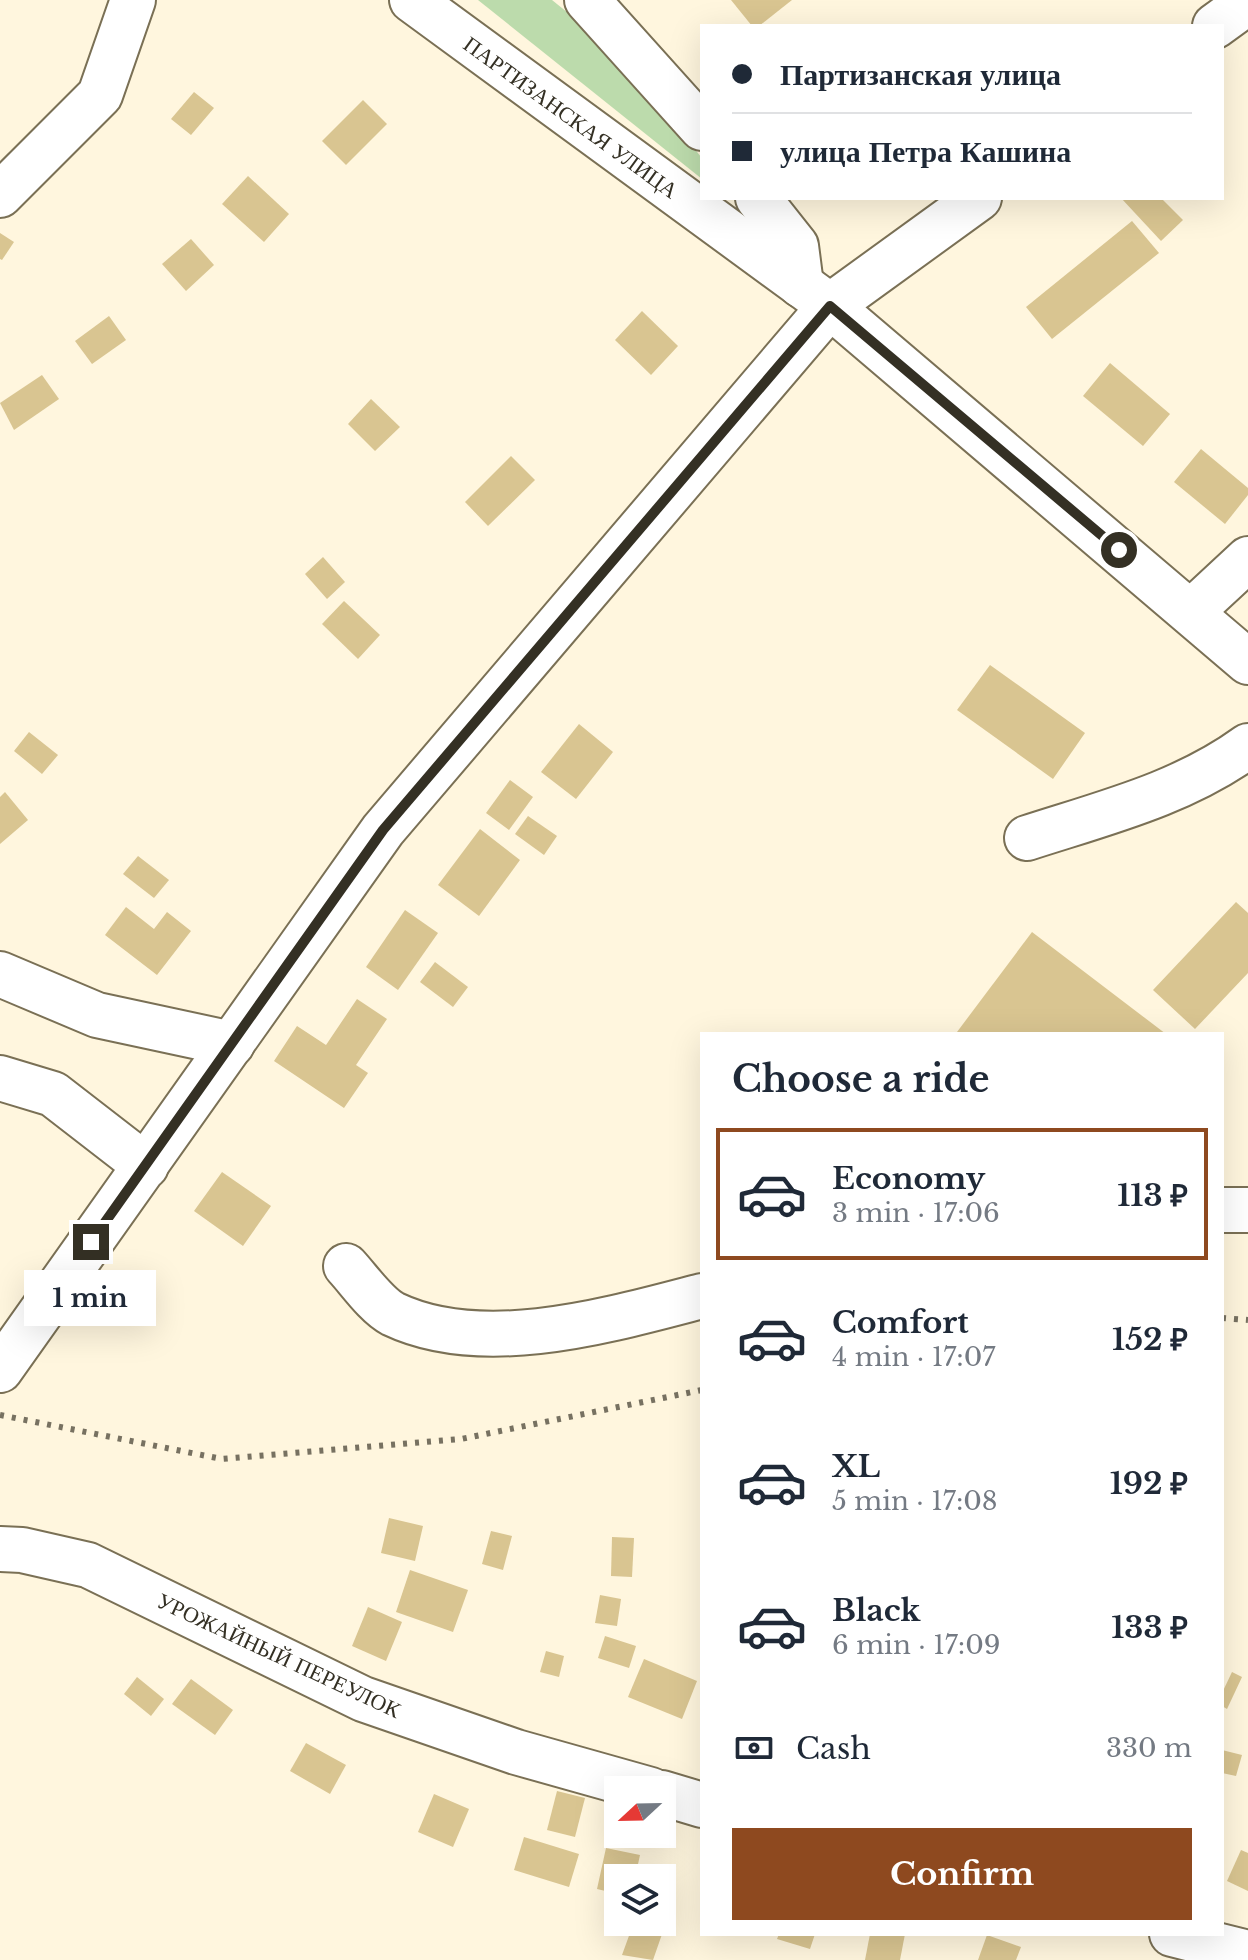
<!DOCTYPE html>
<meta charset="utf-8">
<style>
:root{--surface:#fff;--page:#f2f2f3;--text:#1f2937;--muted:#747a83;--line:#e0e1e3;--accent:#8e491f}
body{margin:0;font-family:"Libre Baskerville",serif;background:var(--page);color:var(--text);height:100vh;display:flex;flex-direction:column;font-size:30px;white-space:nowrap}
*{box-sizing:border-box;margin:0}
p{font-size:26px;color:var(--muted)}
.icon{flex:none;width:44px;height:44px;fill:none;stroke:currentColor;stroke-width:2;stroke-linecap:round;stroke-linejoin:round}
.map{position:relative;flex:1;overflow:hidden}
.panel{position:absolute;left:700px;top:1032px;width:524px;height:904px;display:flex;flex-direction:column;background:var(--surface);border-radius:0px;box-shadow:0 8px 32px #0002}
.panel>*{flex:none}
.hud{position:absolute;left:700px;top:24px;width:524px;height:176px;border-radius:0px;box-shadow:0 8px 32px #0002;display:grid;align-content:center;height:176px;padding:0 32px;background:var(--surface)}
.needle{width:52px;rotate:248deg}
.fabs{position:absolute;left:604px;top:1776px;display:grid;gap:16px}
.fabs a{display:grid;place-items:center;width:72px;height:72px;border-radius:0px;background:var(--surface);box-shadow:0 8px 32px #0002;font-size:40px}
.end{position:absolute;width:36px;height:36px;margin:-18px;border:10px solid #343024;background:#fff;box-shadow:0 0 0 4px #fff}
.from{border-radius:50%}
.bubble{position:absolute;height:56px;border-radius:0px;background:var(--surface);box-shadow:0 8px 32px #0002;font-size:26px;font-weight:700;line-height:56px;text-align:center}
.hud b{display:flex;align-items:center;gap:28px;height:76px;font-size:30px}
.hud b+b{border-top:2px solid var(--line)}
.hud i{width:20px;height:20px;background:var(--text)}
ul{padding:0;list-style:none}
li{display:flex;align-items:center;gap:24px;height:132px;margin:0 16px 12px;padding:0 16px;border:4px solid transparent;border-radius:0px}
li div{flex:1}
li b{display:block;font-size:30px}
li em{font-style:normal;font-weight:700}
li.selected{border-color:var(--accent)}
li>.icon{width:72px;height:72px;stroke-width:1.5}
h2{padding:0 32px;font-size:36px;line-height:96px}
.pay{display:flex;align-items:center;gap:20px;height:88px;padding:0 32px;font-size:30px}
.pay p{margin-inline-start:auto}
.button{display:flex;gap:16px;margin-top:auto;padding:16px 32px}
.button a{flex:1;height:92px;border-radius:0px;background:var(--accent);color:#fff;font-size:32px;font-weight:700;line-height:92px;text-align:center}
.map>svg:first-child{display:block}
.green{fill:#bcdbac}
.building{fill:#d9c591}
.lines{fill:none;stroke-linecap:round;stroke-linejoin:round}
.minor-casing{stroke:#7a7055;stroke-width:48}
.major-casing{stroke:#7a7055;stroke-width:48}
.minor{stroke:#fff;stroke-width:44}
.major{stroke:#fff;stroke-width:44}
.rail{stroke:#777161;stroke-width:6;stroke-dasharray:4 8;stroke-linecap:butt}
.route{stroke:#343024;stroke-width:10}
.labels{text-anchor:middle;stroke-width:6;stroke-linejoin:round;paint-order:stroke}
.street-label{font-size:22px;fill:#343024;stroke:#fff}
</style>
<div class="map">
<svg width="1248" height="1960" viewBox="0 0 1248 1960">
<rect width="100%" height="100%" fill="#fff6de"/>
<polygon class="green" points="478,0 552,0 583,25 678,129 702,158 702,179"/>
<g class="building">
<polygon points="731,0 792,0 759,26 752,26"/>
<polygon points="194,92 214,108 191,135 171,119"/>
<polygon points="363,100 387,124 346,165 322,141"/>
<polygon points="248,176 289,214 264,242 222,204"/>
<polygon points="1121,198 1161,198 1183,220 1161,241"/>
<polygon points="1132,221 1159,253 1052,339 1026,307"/>
<polygon points="0,233 14,242 2,260 0,259"/>
<polygon points="191,239 214,265 186,291 162,264"/>
<polygon points="642,311 678,346 651,375 615,340"/>
<polygon points="109,316 126,340 92,364 75,341"/>
<polygon points="1110,363 1170,414 1143,446 1083,396"/>
<polygon points="42,375 59,399 14,430 0,403"/>
<polygon points="371,399 400,427 375,451 348,424"/>
<polygon points="1201,449 1248,488 1248,495 1225,524 1174,482"/>
<polygon points="511,456 535,480 488,526 465,502"/>
<polygon points="323,557 345,582 327,599 305,574"/>
<polygon points="344,601 380,635 358,659 322,624"/>
<polygon points="990,665 1085,733 1053,779 957,710"/>
<polygon points="579,724 613,752 576,799 541,772"/>
<polygon points="29,732 58,755 42,774 14,751"/>
<polygon points="510,780 533,797 509,830 486,813"/>
<polygon points="5,792 28,820 0,844 0,797"/>
<polygon points="528,816 557,836 544,855 515,834"/>
<polygon points="480,829 520,860 479,916 438,885"/>
<polygon points="138,856 169,880 154,898 123,874"/>
<polygon points="1236,902 1248,913 1248,973 1195,1029 1153,990"/>
<polygon points="126,907 154,929 167,912 191,931 157,975 105,935"/>
<polygon points="405,910 438,933 398,990 366,967"/>
<polygon points="1032,932 1166,1034 957,1032"/>
<polygon points="435,962 468,987 453,1007 420,982"/>
<polygon points="357,999 387,1019 356,1065 368,1073 344,1108 274,1061 297,1026 326,1045"/>
<polygon points="222,1172 271,1206 243,1246 194,1211"/>
<polygon points="389,1518 423,1526 415,1561 381,1553"/>
<polygon points="491,1531 512,1536 503,1570 482,1564"/>
<polygon points="612,1537 634,1538 632,1577 611,1576"/>
<polygon points="410,1570 468,1590 453,1632 396,1612"/>
<polygon points="600,1595 621,1599 617,1626 595,1623"/>
<polygon points="368,1607 402,1622 386,1661 352,1646"/>
<polygon points="605,1636 636,1646 629,1668 598,1658"/>
<polygon points="546,1651 564,1656 559,1677 540,1672"/>
<polygon points="644,1659 697,1681 682,1719 628,1697"/>
<polygon points="1232,1672 1242,1677 1227,1709 1222,1706 1222,1693"/>
<polygon points="137,1677 164,1699 151,1716 124,1694"/>
<polygon points="191,1679 233,1710 215,1735 172,1704"/>
<polygon points="306,1743 346,1765 330,1794 290,1771"/>
<polygon points="1222,1750 1242,1755 1236,1776 1222,1773"/>
<polygon points="557,1791 585,1798 575,1837 547,1830"/>
<polygon points="434,1794 469,1809 453,1847 418,1832"/>
<polygon points="524,1837 579,1854 569,1887 514,1870"/>
<polygon points="606,1848 640,1855 635,1878 618,1878 618,1894 597,1889"/>
<polygon points="1241,1850 1248,1853 1248,1891 1227,1881"/>
<polygon points="662,1915 668,1917 653,1960 622,1955 634,1922 662,1922"/>
<polygon points="779,1934 815,1934 810,1949 777,1939"/>
<polygon points="870,1934 905,1934 900,1960 865,1960"/>
<polygon points="987,1935 1021,1947 1016,1960 978,1960"/>
</g>
<g class="lines">
<defs>
<g id="minor">
<polyline points="587,0 702,128"/>
<polyline points="1215,26 1248,2"/>
<polyline points="0,195 100,95 133,0"/>
<polyline points="758,198 796,246 801,285"/>
<polyline points="830,306 979,198"/>
<polyline points="1192,611 1248,559"/>
<path d="M 1027,838 C 1104,813 1182,794 1248,746"/>
<polyline points="0,974 97,1015 232,1044"/>
<polyline points="0,1078 53,1094 146,1166"/>
<polyline points="1222,1210 1248,1210"/>
<path d="M 346,1266 C 359,1280 376,1305 393,1314 C 483,1357 610,1320 702,1296"/>
<polyline points="0,1549 22,1550 88,1565 363,1699 516,1752 651,1790"/>
<polyline points="662,1793 702,1805"/>
<polyline points="1172,1934 1248,1953"/>
</g>
<g id="major">
<polyline points="412,0 830,306 1248,662"/>
<polyline points="0,1370 383,830 830,306"/>
</g>
</defs>
<use href="#minor" class="minor-casing"/>
<use href="#major" class="major-casing"/>
<use href="#minor" class="minor"/>
<use href="#major" class="major"/>
<g class="rail">
<polyline points="1222,1318 1248,1320"/>
<polyline points="0,1415 222,1459 461,1439 702,1390"/>
</g>
</g>
<g class="lines">
<polyline class="route" points="91,1242 383,830 830,306 1119,550"/>
</g>
<g class="labels">
<g class="street-label">
<text transform="translate(571 117) rotate(36)" y="8">ПАРТИЗАНСКАЯ УЛИЦА</text>
<text transform="translate(279 1655) rotate(25)" y="8">УРОЖАЙНЫЙ ПЕРЕУЛОК</text>
</g>
</g>
</svg>
<div class="fabs">
<a><svg class="needle" viewBox="-14 -14 28 28"><path d="M0-13l5 13h-10z" fill="#e53935"/><path d="M0 13l5-13h-10z" fill="#747a83"/></svg></a>
<a><svg class="icon" aria-label="layers" viewBox="0 0 24 24"><path d="M12 4l9 5-9 5-9-5zM3 14l9 5 9-5"/></svg></a>
</div>
<i class="end from" style="left:1119px;top:550px"></i>
<i class="end" style="left:91px;top:1242px"></i>
<div class="bubble" style="left:24px;top:1270px;width:132px">1 min</div>
<div class="hud">
<b><i class="from"></i>Партизанская улица</b>
<b><i></i>улица Петра Кашина</b>
</div>
<section class="panel">
<h2>Choose a ride</h2>
<ul>
<li class="selected"><svg class="icon" aria-label="car" viewBox="0 0 24 24"><path d="M5 17H2v-5l4-1 3-4h7l3 4 3 1v5h-3M9 17h6M6 11h13"/><circle cx="7" cy="17" r="2"/><circle cx="17" cy="17" r="2"/></svg><div><b>Economy</b><p>3 min · 17:06</p></div><em>113 ₽</em></li>
<li><svg class="icon" aria-label="car" viewBox="0 0 24 24"><path d="M5 17H2v-5l4-1 3-4h7l3 4 3 1v5h-3M9 17h6M6 11h13"/><circle cx="7" cy="17" r="2"/><circle cx="17" cy="17" r="2"/></svg><div><b>Comfort</b><p>4 min · 17:07</p></div><em>152 ₽</em></li>
<li><svg class="icon" aria-label="car" viewBox="0 0 24 24"><path d="M5 17H2v-5l4-1 3-4h7l3 4 3 1v5h-3M9 17h6M6 11h13"/><circle cx="7" cy="17" r="2"/><circle cx="17" cy="17" r="2"/></svg><div><b>XL</b><p>5 min · 17:08</p></div><em>192 ₽</em></li>
<li><svg class="icon" aria-label="car" viewBox="0 0 24 24"><path d="M5 17H2v-5l4-1 3-4h7l3 4 3 1v5h-3M9 17h6M6 11h13"/><circle cx="7" cy="17" r="2"/><circle cx="17" cy="17" r="2"/></svg><div><b>Black</b><p>6 min · 17:09</p></div><em>133 ₽</em></li>
</ul>
<div class="pay"><svg class="icon" aria-label="cash" viewBox="0 0 24 24"><path d="M3 7h18v10H3z"/><circle cx="12" cy="12" r="2"/></svg>Cash<p>330 m</p></div>
<div class="button"><a>Confirm</a></div>
</section>
</div>
